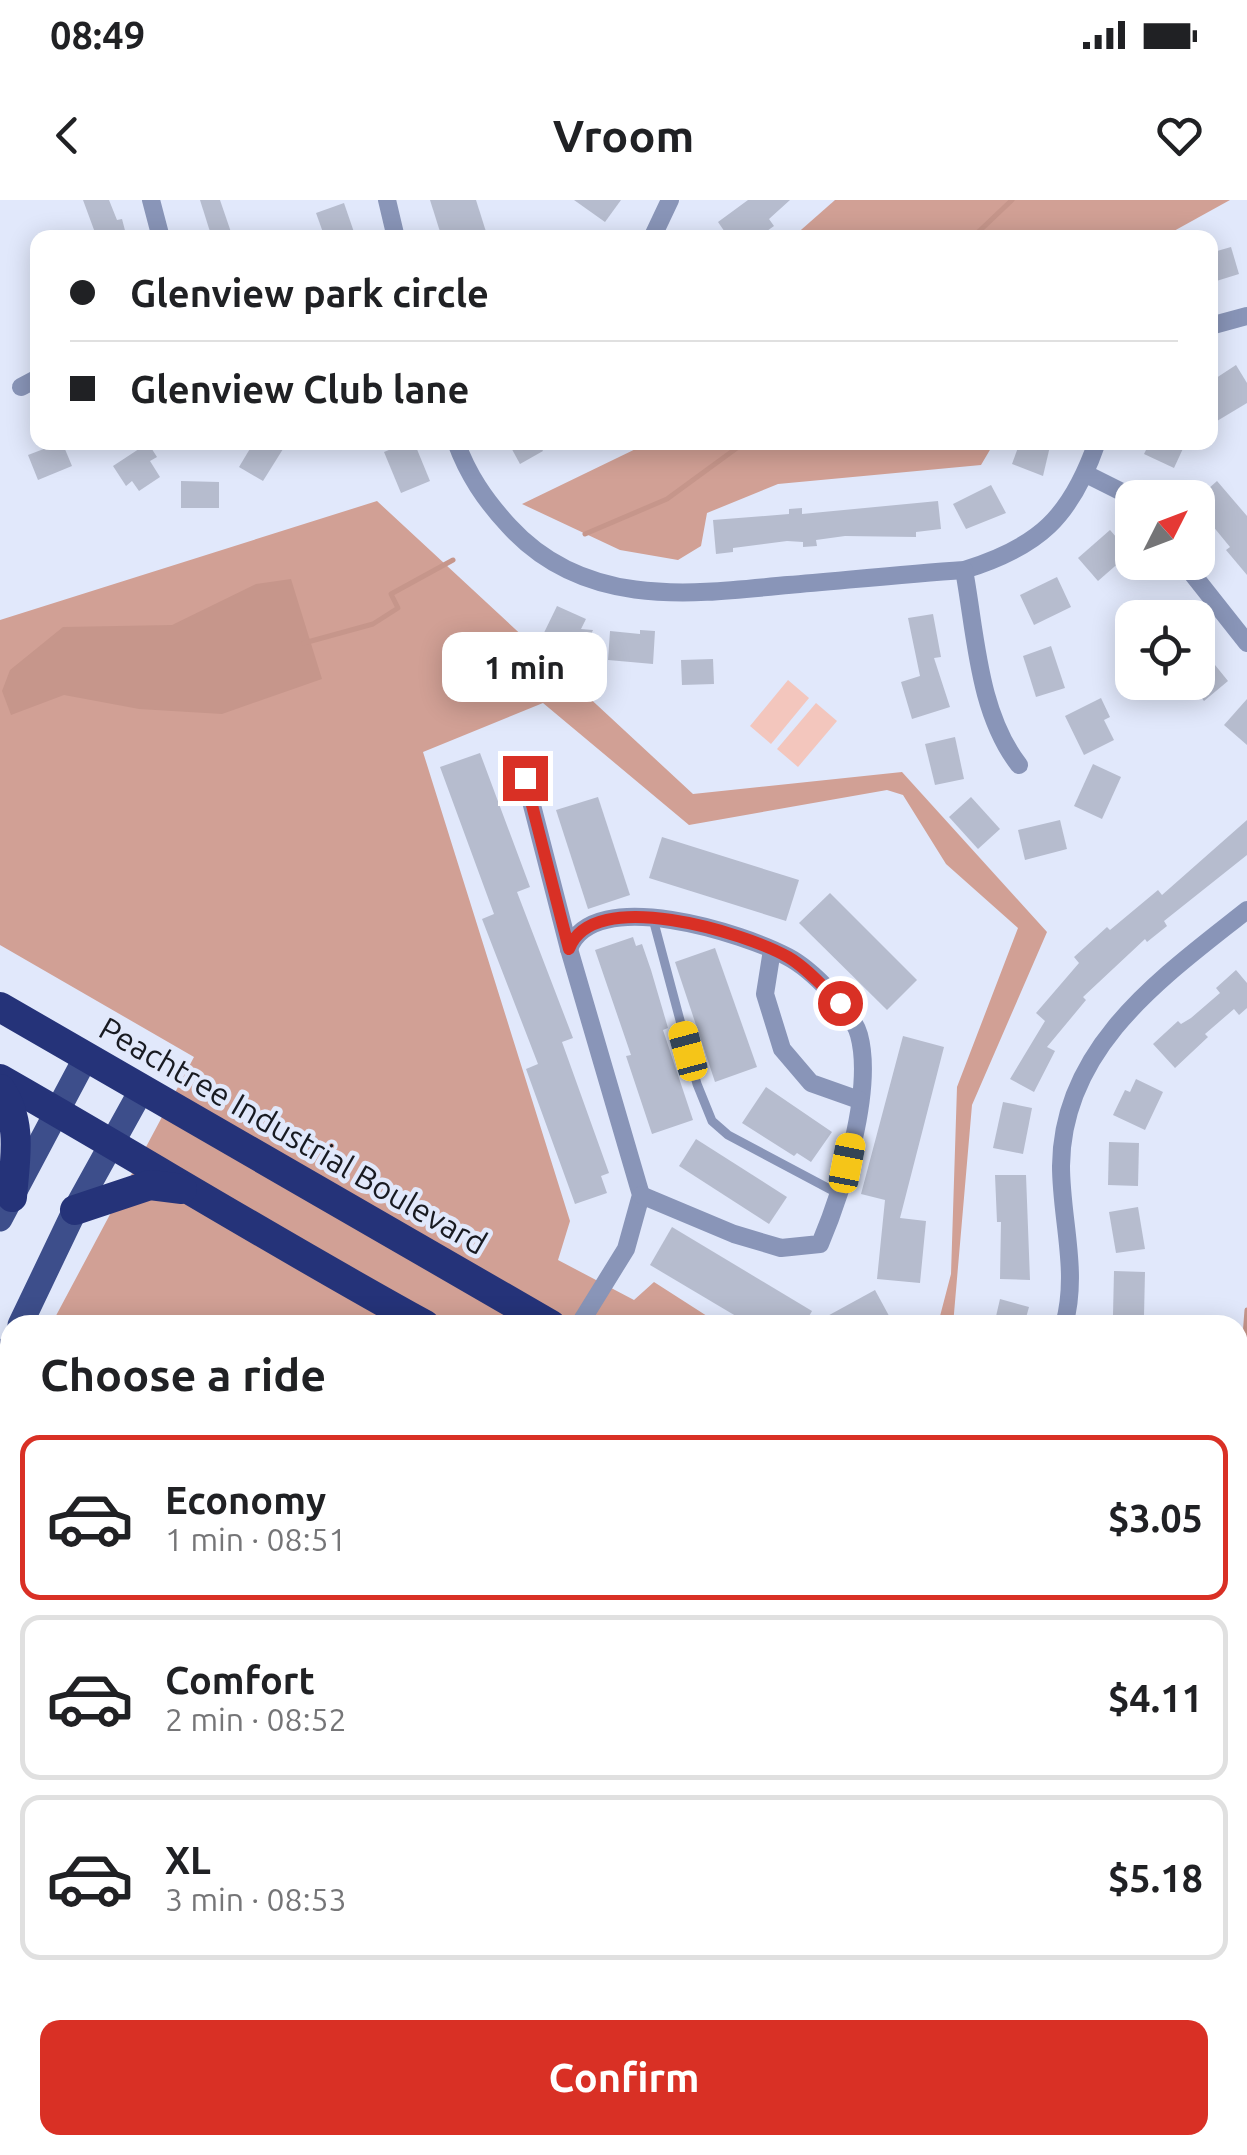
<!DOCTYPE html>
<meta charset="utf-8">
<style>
:root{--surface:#fff;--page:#f6f6f6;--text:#202124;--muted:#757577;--line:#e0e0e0;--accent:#d93025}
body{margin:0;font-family:Ubuntu,sans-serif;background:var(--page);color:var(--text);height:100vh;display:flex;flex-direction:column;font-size:38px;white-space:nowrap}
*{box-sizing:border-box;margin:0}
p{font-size:32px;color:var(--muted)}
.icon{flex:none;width:55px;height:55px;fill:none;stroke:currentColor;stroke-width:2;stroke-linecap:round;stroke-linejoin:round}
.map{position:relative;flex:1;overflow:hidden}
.details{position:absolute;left:0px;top:1115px;width:1248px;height:840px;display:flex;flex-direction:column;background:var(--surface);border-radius:30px 30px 0 0;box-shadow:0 5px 25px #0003}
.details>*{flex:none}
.hud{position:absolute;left:30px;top:30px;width:1188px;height:220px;border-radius:20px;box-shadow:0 5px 25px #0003;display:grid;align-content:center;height:220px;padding:0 40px;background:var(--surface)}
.needle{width:65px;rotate:48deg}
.buttons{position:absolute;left:1115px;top:280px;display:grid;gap:20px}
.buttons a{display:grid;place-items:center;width:100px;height:100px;border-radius:20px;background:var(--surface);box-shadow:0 5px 25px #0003;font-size:50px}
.end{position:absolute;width:45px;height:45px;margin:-22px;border:12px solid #d93025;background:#fff;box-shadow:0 0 0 5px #fff}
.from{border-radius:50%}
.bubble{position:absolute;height:70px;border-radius:20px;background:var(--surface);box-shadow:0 5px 25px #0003;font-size:32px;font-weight:700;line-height:70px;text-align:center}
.car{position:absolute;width:30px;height:60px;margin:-30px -15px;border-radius:12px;box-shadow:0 0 8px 2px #0007;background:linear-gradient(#f5c518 24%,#345 0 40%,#f5c518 0 76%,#345 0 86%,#f5c518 0)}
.hud b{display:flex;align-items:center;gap:35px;height:95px;font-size:38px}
.hud b+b{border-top:2px solid var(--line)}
.hud i{width:25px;height:25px;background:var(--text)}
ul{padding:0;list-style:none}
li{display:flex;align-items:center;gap:30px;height:165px;margin:0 20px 15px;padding:0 20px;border:5px solid var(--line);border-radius:20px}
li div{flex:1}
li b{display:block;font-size:38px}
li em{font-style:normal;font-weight:700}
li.selected{border-color:var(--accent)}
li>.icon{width:90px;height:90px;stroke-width:1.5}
h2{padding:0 40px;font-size:45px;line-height:120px}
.button{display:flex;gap:20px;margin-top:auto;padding:20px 40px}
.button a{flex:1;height:115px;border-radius:20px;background:var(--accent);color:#fff;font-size:40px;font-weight:700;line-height:115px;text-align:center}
.status{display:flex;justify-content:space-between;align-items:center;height:70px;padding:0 50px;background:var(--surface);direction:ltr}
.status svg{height:28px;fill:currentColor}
header{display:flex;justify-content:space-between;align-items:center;height:130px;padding:0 40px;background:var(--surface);font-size:45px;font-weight:700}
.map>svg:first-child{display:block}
.green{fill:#f3c6bd}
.forest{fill:#d1a095}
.water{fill:#c6968b}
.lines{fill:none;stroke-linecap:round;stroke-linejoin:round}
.stream{stroke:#c6968b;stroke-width:5}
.building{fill:#b6bcce}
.lane{stroke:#8995b8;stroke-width:9}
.street{stroke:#8995b8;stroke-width:18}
.primary{stroke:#3d4e8b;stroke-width:25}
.highway{stroke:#253379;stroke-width:30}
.rail-casing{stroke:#707480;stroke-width:9}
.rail{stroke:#e1e8fb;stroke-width:5;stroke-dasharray:15;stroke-linecap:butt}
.route{stroke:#d93025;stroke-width:12}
.labels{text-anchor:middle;stroke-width:9;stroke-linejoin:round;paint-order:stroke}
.street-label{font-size:32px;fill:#181a21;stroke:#e1e8fb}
</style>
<div class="status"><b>08:49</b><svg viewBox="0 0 49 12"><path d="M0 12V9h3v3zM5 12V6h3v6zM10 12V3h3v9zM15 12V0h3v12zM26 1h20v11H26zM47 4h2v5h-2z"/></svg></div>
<header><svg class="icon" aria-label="back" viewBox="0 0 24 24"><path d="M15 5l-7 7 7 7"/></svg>Vroom<svg class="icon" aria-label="heart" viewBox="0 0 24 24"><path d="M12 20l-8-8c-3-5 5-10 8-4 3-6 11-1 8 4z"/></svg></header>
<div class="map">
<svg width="1247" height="1955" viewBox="0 0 1247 1955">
<rect width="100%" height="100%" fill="#e1e8fb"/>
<g class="green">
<polygon points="788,480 809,498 771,544 750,526"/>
<polygon points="816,503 837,521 798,567 777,549"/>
</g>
<g class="forest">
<polygon points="835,0 1230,0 1163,37 793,37"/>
<polygon points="648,243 648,242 994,243 981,265 778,284 707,313 701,346 678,360 620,350 522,304"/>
<polygon points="377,301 693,594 902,572 1047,732 972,905 953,1125 935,1125 939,1120 951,1074 957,887 1018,728 946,664 903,595 887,590 689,625 543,503 423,552 570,1021 558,1060 634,1100 654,1082 721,1125 51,1125 194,857 0,745 0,420"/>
<polygon points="10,1229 10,1945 470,1945 467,1955 0,1955 0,1259"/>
<polygon points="1238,1505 1247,1510 1247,1955 1077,1955 1040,1945 1238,1945"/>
</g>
<polygon class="water" points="291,379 322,479 222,514 139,509 64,495 11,515 2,491 10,470 63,427 172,425 256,384"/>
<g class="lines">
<g class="stream">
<polyline points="972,38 1012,0"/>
<polyline points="585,334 667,299 745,242"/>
<polyline points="304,443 373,424 398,408 391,394 453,360"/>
<polyline points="1247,1110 1239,1216 1247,1254"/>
<polyline points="291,1945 311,1955"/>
</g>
</g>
<g class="building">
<polygon points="83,0 109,0 117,20 122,19 127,38 97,38"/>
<polygon points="200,0 220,0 233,38 212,38"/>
<polygon points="430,0 476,0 488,38 442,38"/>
<polygon points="574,0 621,0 605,22"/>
<polygon points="748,0 790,0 769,19 774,26 757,38 729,38 718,22"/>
<polygon points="344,3 356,38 325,38 316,13"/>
<polygon points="1231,47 1239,74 1210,83 1210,53"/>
<polygon points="1236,165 1247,183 1247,203 1217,221 1210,210 1210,182"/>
<polygon points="62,242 72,266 38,280 28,255"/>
<polygon points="254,242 272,242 283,249 263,281 239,267"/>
<polygon points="408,242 414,242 430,281 401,293 384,252"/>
<polygon points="508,242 538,242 543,251 520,264"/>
<polygon points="1020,242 1051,242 1043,276 1012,264"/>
<polygon points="1150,242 1186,242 1174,268 1144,254"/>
<polygon points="148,243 157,257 150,261 160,277 139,291 132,281 126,286 113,266"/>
<polygon points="181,281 219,282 219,308 181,308"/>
<polygon points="1217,281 1247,316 1247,375 1226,350 1230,347 1198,308 1198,298"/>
<polygon points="991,285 1006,313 966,329 953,304"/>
<polygon points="938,301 941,329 916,332 916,337 845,336 816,340 817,346 803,347 803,342 787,341 733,348 733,352 716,354 713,320 789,314 789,309 802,308 802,314"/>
<polygon points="1110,330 1130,353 1098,381 1078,358"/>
<polygon points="1057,377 1071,407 1034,425 1020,395"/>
<polygon points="557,406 586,419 581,429 593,430 580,458 540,441"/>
<polygon points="933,414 941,457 934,458 950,507 912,519 901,482 920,476 908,418"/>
<polygon points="640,430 655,431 653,464 608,460 610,431 640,434"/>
<polygon points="1198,444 1228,481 1204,501 1189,482 1198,482"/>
<polygon points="1051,446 1065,488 1036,497 1023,456"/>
<polygon points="713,459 714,484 682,485 681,460"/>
<polygon points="1101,498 1110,517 1104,520 1114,540 1084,555 1065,516"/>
<polygon points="1247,499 1247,545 1224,525"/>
<polygon points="955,537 964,579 935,585 925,544"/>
<polygon points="480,553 530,687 517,692 573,838 562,842 609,973 601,976 607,993 575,1004 526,869 538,864 482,719 494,714 440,567"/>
<polygon points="1093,564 1121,577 1102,619 1074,606"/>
<polygon points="598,597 630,695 588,709 556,610"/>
<polygon points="971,597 1000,629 978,649 949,617"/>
<polygon points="1060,620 1067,649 1025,660 1018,630"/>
<polygon points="1247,620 1247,655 1164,721 1167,726 1147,742 1145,739 1083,797 1086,800 1047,847 1055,851 1034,892 1010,879 1045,821 1036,813 1079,763 1074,757 1107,727 1110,730 1158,690 1162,695"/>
<polygon points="662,637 799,680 786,721 649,678"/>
<polygon points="830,693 917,780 887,810 799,723"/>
<polygon points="633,737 636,746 642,744 651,770 668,828 663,830 693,920 652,934 626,856 631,855 595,750"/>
<polygon points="715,748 757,867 715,882 675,762"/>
<polygon points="1236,770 1247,783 1247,808 1239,815 1234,809 1205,834 1208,837 1175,868 1153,844 1178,821 1181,824 1191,818 1220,793 1216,788"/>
<polygon points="903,836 944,847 900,1018 926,1021 920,1083 877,1079 885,1000 861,994"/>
<polygon points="1136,879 1163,892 1145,930 1113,915 1125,890 1130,892"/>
<polygon points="766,887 832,932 811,962 797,953 794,956 742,923"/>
<polygon points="1003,902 1032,908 1023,954 993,948"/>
<polygon points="696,939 787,997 769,1024 679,966"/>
<polygon points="1109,942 1139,943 1138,986 1108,985"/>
<polygon points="995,975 1026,975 1030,1080 1000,1079 1001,1022 997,1022"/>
<polygon points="1138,1007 1145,1049 1116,1053 1109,1012"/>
<polygon points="672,1027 812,1111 804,1125 751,1125 650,1065"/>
<polygon points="1114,1071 1145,1072 1144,1116 1113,1115"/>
<polygon points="875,1090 894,1125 811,1125"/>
<polygon points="1000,1099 1029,1107 1024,1125 994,1125"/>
</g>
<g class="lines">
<g class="lane">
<polyline points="653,719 697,884 712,921 728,935 839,994"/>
<polyline points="99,1955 101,1945"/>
</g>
<g class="street">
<polyline points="151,0 161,38"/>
<polyline points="387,0 396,38"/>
<polyline points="652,38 670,0"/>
<polyline points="1210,126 1247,116"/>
<polyline points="21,187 38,178"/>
<path d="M 456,242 C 468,275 485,300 509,326 C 584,408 688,395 788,385 C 847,380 906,374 964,370 C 1039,347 1071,317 1097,242"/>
<polyline points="1086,274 1124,293 1132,302"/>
<polyline points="1183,362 1247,443"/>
<path d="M 964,370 C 976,435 978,512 1019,565"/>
<polyline points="525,578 569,749 641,995 626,1049 579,1125"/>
<path d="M 569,749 C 592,684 746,734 788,757 C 811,769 852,810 859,835 C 874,890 842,992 820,1044 L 781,1048 L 734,1034 L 641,995"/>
<polyline points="772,750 765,794 782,849 811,883 859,900"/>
<path d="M 1064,1125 C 1079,1072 1061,1019 1061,966 C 1062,846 1164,776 1247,710"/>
<polyline points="659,1955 661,1945"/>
</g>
<g class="primary">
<polyline points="0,1019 86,857"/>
<polyline points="20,1125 75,1010 142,889"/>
<polyline points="0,1169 10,1147"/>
<polyline points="0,1690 10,1697"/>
<polyline points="0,1717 10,1719"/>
<polyline points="1086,1945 1119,1955"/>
</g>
<g class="highway">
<polyline points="0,807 551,1125"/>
<path d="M 0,879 C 142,960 281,1046 425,1125"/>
<path d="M 0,889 C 23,923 15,958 12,997"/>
<polyline points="75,1010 150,985 182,989"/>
<polyline points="1238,1456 1247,1458"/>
<polyline points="1238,1515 1247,1516"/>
</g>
<defs>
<g id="rail">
<polyline points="0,1569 10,1571"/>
<polyline points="1238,1867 1247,1870"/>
</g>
</defs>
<use href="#rail" class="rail-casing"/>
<use href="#rail" class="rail"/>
</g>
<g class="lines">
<path class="route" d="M 525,578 L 569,749 C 592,685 746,733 788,757 C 807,768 824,788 840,803"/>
</g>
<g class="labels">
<g class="street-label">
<text transform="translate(293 936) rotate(30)" y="11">Peachtree Industrial Boulevard</text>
</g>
</g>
</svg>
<div class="buttons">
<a><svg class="needle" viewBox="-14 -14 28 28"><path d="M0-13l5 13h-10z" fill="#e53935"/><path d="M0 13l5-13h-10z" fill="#757577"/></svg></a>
<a><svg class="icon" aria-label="locate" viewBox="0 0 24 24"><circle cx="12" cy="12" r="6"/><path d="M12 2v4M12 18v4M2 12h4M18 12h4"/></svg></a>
</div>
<i class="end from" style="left:840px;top:803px"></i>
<i class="end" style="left:525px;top:578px"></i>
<div class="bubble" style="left:442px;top:432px;width:165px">1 min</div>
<i class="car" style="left:688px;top:851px;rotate:345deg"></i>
<i class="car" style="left:847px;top:963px;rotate:11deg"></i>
<div class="hud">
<b><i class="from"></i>Glenview park circle</b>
<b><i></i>Glenview Club lane</b>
</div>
<section class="details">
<h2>Choose a ride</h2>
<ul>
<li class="selected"><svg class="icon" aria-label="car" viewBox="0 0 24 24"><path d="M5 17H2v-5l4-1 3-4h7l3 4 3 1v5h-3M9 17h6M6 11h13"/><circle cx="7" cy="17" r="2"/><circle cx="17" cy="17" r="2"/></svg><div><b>Economy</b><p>1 min · 08:51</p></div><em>$3.05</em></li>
<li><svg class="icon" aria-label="car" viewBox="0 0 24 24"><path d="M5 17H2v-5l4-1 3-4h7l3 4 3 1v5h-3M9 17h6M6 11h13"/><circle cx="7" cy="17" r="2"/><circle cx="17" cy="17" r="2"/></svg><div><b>Comfort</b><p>2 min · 08:52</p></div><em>$4.11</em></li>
<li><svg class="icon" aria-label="car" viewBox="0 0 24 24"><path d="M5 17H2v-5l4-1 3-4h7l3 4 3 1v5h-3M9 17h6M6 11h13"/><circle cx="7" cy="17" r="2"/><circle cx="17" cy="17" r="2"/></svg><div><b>XL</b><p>3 min · 08:53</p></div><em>$5.18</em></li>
</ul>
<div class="button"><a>Confirm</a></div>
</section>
</div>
